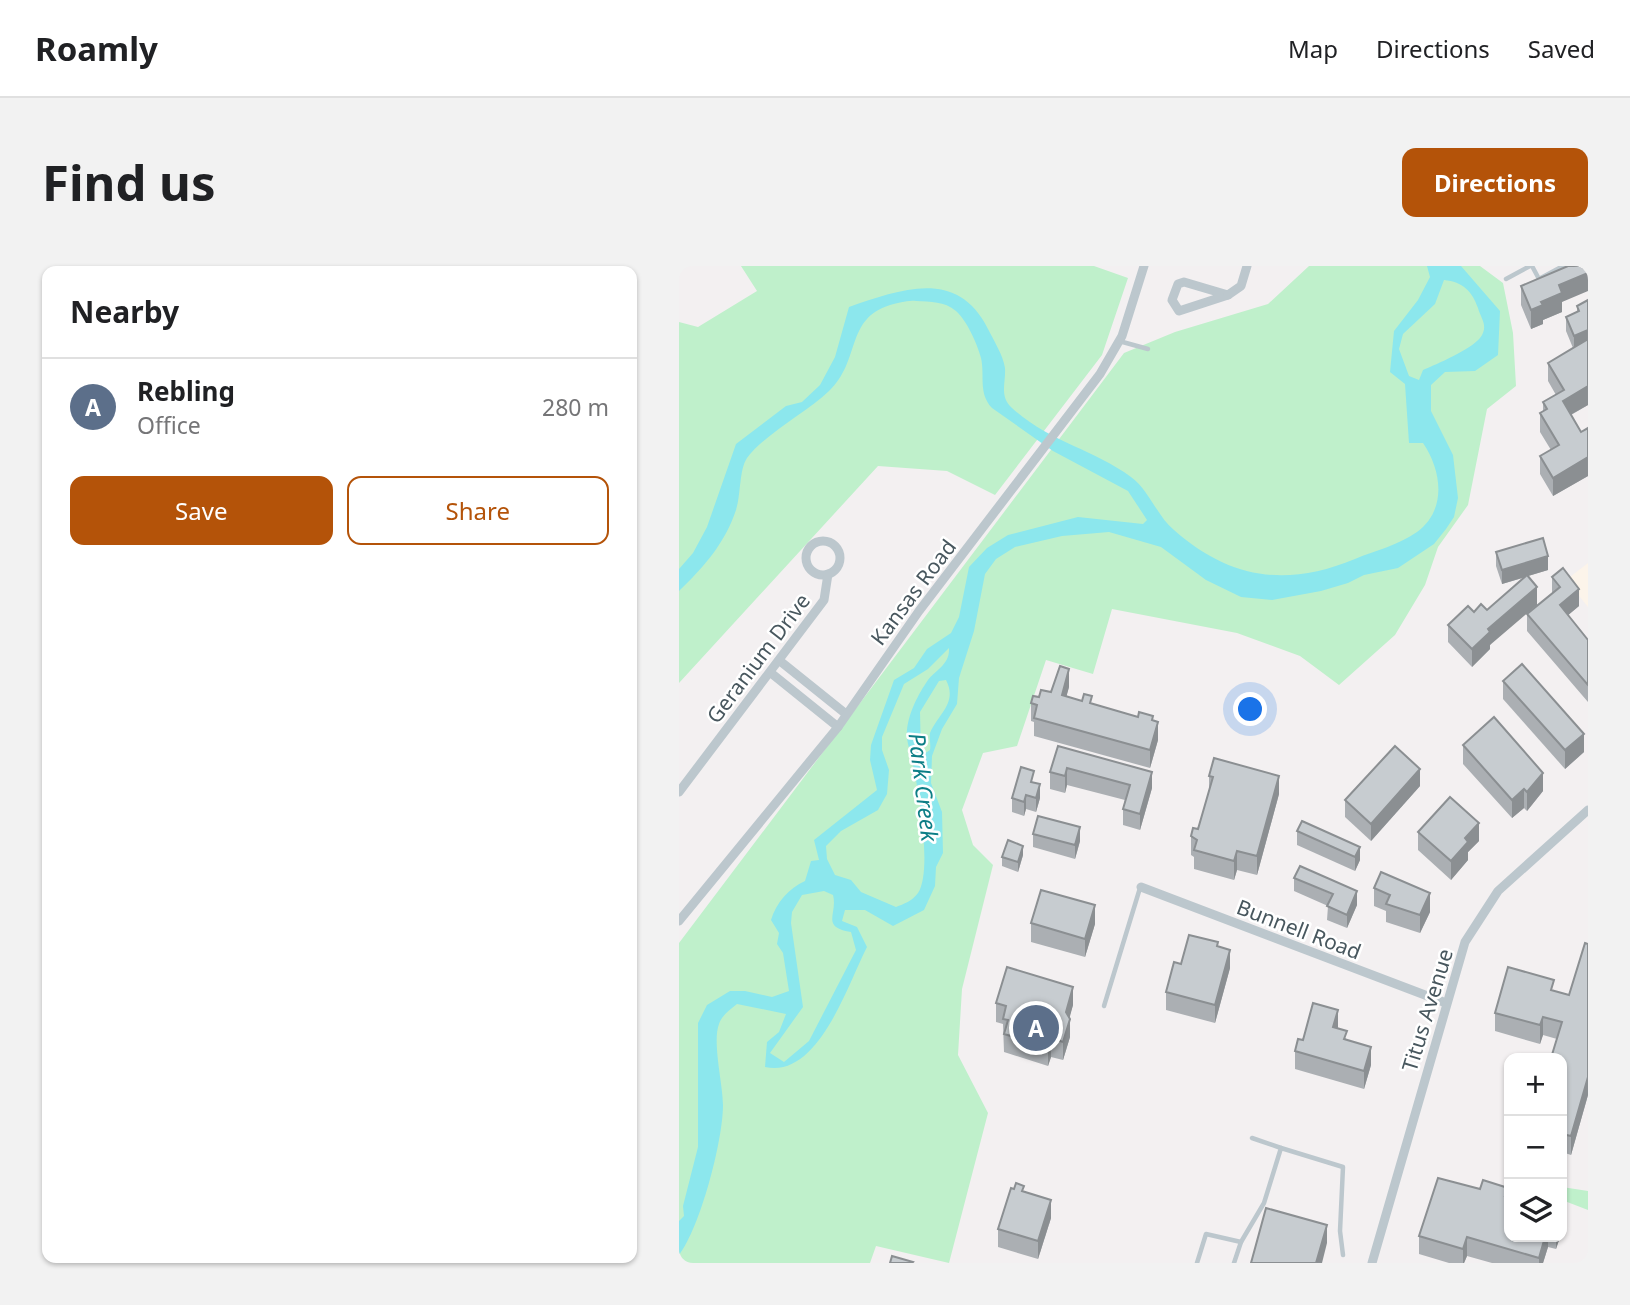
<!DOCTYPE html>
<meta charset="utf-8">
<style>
:root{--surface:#fff;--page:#f2f2f2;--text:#202124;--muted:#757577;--line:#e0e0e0;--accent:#b45309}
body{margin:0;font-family:"Noto Sans",sans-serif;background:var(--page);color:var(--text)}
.controls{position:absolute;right:21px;bottom:21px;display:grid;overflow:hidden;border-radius:14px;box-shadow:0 2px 5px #0004}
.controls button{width:63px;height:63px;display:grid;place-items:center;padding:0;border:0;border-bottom:2px solid var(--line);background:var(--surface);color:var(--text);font:35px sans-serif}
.you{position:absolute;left:572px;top:444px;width:24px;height:24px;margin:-18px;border:5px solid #fff;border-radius:50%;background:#1a73e8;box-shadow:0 0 0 10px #1a73e833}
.badge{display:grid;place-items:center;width:46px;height:46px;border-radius:50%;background:var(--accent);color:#fff;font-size:23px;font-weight:700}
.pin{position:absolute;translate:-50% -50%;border:4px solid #fff;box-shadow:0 2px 7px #0006}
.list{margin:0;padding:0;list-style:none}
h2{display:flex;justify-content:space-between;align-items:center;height:91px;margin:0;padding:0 28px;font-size:30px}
h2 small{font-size:23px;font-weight:400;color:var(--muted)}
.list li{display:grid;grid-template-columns:46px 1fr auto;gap:21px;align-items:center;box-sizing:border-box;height:98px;padding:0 28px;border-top:2px solid var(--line)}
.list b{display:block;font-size:26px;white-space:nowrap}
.list p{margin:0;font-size:23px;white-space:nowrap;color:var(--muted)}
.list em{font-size:23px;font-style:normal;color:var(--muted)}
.actions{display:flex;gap:14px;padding:21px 28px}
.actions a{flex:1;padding:16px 0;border:2px solid var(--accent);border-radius:14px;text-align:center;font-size:24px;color:var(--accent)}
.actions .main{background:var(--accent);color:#fff}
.icon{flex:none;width:38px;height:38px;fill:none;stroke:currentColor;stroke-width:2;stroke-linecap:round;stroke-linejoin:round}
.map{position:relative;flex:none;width:909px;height:997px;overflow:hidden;border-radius:14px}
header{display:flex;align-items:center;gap:42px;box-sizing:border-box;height:98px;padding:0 35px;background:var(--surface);border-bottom:2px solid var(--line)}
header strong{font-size:33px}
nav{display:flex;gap:38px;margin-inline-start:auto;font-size:24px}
.intro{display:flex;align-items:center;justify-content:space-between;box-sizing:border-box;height:168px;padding:0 42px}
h1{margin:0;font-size:49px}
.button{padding:18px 32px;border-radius:14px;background:var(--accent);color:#fff;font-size:24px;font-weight:700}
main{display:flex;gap:42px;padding:0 42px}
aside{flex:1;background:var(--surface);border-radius:14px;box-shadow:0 2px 5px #0004}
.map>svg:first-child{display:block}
.commercial{fill:#fcf4ea}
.green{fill:#bff0cb}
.water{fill:#8ce7ed;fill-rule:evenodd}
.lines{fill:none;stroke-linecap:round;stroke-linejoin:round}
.service{stroke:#bcc7cd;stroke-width:4.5}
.minor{stroke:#bcc7cd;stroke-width:9}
.wall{fill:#abafb3}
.shaded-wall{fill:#8b8f92}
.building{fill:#c7ccd0;stroke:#8b8f92;stroke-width:2}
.labels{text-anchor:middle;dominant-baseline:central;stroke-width:5;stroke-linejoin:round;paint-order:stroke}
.street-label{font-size:21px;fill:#48575e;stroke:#fff}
.water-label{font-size:23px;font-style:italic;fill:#0d7e86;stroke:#fff}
</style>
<header>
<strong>Roamly</strong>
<nav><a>Map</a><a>Directions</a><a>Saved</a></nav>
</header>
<div class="intro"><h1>Find us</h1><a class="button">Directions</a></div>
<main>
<aside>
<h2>Nearby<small></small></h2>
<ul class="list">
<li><span class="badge" style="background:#5c6f8a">A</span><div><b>Rebling</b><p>Office</p></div><em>280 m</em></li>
</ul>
<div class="actions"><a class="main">Save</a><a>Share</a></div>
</aside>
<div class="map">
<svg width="909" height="997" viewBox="0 0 909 997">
<rect width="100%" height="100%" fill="#f3f0f1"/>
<polygon class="commercial" points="909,297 909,341 887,314"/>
<g class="green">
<polygon points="62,0 415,0 449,12 423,89 316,229 268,205 199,200 0,417 0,56 19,61 78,25"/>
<polygon points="630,0 801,0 824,17 834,67 837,120 808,143 789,239 759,281 746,319 716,369 660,419 621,390 558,367 433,343 414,408 367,394 338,480 304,487 283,544 294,579 314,599 283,723 279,789 309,847 270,997 197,980 191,997 0,997 0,677 445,87 496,66 589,38"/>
<polygon points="883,921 909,925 909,944 883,934"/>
</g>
<path class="water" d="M748,0H782L821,45L819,89L796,105L766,106L752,119V145L774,189L779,232L775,251L767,263L755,278L719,302L685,309L669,317L642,325L593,334L562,331L527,314L482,281L430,266L383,270L336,281L317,293L306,308L295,365L280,412L278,438L263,463L253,490L252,517L263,546L264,587L257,601L256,620L245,644L214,660L186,644H166L163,655L178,661L188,681C168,720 139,813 86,801L88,776L100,766L107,748L58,738C51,744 43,749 40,758C33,776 44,818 44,839C44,875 21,962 0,989V955L5,950L4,940L19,881V757L28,739L51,725H66L93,731L110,725L104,687L98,678L100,667L92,654C97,637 110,622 126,615L132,595L140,594L135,574L198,524L191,494L192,479L215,414L235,402L248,383L272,367L280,351L290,301L308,282L329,269L399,251L464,258L468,254L449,225L374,185L313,142C299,127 306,110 302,92C298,77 288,55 277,45C265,35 252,36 237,35C228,34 220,37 211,39C166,53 182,95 150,125C128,146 86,168 68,192C60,204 62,229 57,244C46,277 25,301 0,325V303L14,287L28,261L57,178L107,140L123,136L141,119L156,91L170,41C221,24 278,1 309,63C315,75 324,89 326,102C327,117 320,130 333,142C370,176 414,183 452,211C470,224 478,250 495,264C552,314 608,321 676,293C697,284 718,280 738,266C768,244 763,205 744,177H730L726,118L711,106L715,65L739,34L751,11ZM765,14C784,16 793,25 799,42C802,53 810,60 801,72C791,84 758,98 744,104L740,114L730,110L720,83L724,68L756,38ZM270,382C271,400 255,404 247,417C237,432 224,458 229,478C237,506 255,603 239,627C233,635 225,638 217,641L182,626L172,614L156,609L148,593L147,580L162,565L199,544L208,528L210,504L203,484V471L225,418L249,403ZM267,414C279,437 259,448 251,467C250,472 252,478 251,484L242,490L241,446L260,415ZM145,625L154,629C159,648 141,661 172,666L177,684L130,775L105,796L91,787L124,741L112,657L113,646L123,629Z"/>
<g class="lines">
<g class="service">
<polyline points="853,0 860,13 884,0"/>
<polyline points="827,13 851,0"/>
<polyline points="440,75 469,83"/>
<polyline points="425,740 461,622"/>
<polyline points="573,872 602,882"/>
<polyline points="562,976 585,937 602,882 664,901 661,965 664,989"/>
<polyline points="518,997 527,968 562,976 555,997"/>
</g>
<g class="minor">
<polygon points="505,16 549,29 500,45 493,34 499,18"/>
<polyline points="549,29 562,20 568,0"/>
<circle cx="144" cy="292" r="17"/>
<polyline points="101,395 167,448"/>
<polyline points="92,407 159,461"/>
<polyline points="0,526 145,334 149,308"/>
<polyline points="462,621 767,737"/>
<polyline points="0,655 159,461 240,345 421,108 443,70 465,0"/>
<polyline points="693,997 786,676 819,625 909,544"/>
</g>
</g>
<g class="wall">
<polygon points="887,0 907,0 883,36 883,46 864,54 864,58 852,63 842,39 842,20 887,2"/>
<polygon points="909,34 909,139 892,149 902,166 909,162 909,210 874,230 861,208 861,190 872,184 861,166 861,147 864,146 864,136 877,129 869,115 869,97 894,82 887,65 887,51 898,46 898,40"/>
<polygon points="817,286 869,304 849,310 811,379 811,383 793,401 769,376 769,359 795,346 808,344 847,311 823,318 817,300"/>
<polygon points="873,311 900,340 889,349 909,374 909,436 848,365 848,348 873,327"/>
<polygon points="824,415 905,486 886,503 824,433"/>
<polygon points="390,421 387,431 474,455 479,474 471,502 355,470 355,456 352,455 352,437 360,431"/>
<polygon points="784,479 864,525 848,545 845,542 833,552 784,498"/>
<polygon points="379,480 473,522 461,564 444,559 444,543 446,534 388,519 386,527 371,523 371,506"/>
<polygon points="530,510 600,528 578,609 558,604 555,614 515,603 515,591 512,589 512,570 519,563 530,524"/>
<polygon points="355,517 361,532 357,546 347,543 345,550 333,546 333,532"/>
<polygon points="741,520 692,575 666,551 666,534"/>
<polygon points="623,555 681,594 676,605 618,579 618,565"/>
<polygon points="739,566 800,575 789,586 789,594 772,614 739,584"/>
<polygon points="354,568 401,575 396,593 354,581"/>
<polygon points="344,589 339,606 323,600 323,591"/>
<polygon points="615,612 678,639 668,662 648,654 649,640 615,625"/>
<polygon points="695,622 751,646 741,667 707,656 707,645 695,640"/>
<polygon points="352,657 416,658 406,691 352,676"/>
<polygon points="909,678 909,829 892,889 883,886 883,792 878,773 864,769 861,778 816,765 816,747 875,725 890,729"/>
<polygon points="539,681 551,702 536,757 487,744 487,726 502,698"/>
<polygon points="317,737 394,739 390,752 391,771 384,794 372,791 369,800 325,786 324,758 317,756"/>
<polygon points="659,762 668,774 692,799 685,823 616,803 616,785 624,774"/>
<polygon points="345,925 372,952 359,993 319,981 319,963"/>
<polygon points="829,931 830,971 881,971 877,983 869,981 864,997 813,997 788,990 785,997 770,997 740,988 740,970"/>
</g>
<g class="shaded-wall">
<polygon points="909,7 909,25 883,36 883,46 864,54 864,58 852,63 852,44 880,19"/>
<polygon points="909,64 909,78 895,84 895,70"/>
<polygon points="909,120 909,139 884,153 884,135"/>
<polygon points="909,191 909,210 874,230 874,212"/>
<polygon points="869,290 869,304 823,318 823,304"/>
<polygon points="858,321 858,339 811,379 811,383 793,401 793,383 809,363"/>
<polygon points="900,323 900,340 881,356 881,339"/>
<polygon points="390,403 390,421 383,447 383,429"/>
<polygon points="479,456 479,474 471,502 471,484"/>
<polygon points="905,468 905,486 886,503 886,484"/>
<polygon points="388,502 388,519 386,527 386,510"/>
<polygon points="741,503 741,520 692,575 692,558"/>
<polygon points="473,506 473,522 461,564 461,548"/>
<polygon points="864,507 864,525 848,545 848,526"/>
<polygon points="600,510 600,528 578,609 578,590"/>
<polygon points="361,518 361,532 357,546 357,532"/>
<polygon points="845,523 845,542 833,552 833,534"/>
<polygon points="347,529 347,543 345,550 345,536"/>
<polygon points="800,557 800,575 789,586 789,594 772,614 772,595 786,572"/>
<polygon points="401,561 401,575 396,593 396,579"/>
<polygon points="344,580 344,589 339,606 339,596"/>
<polygon points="681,581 681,594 676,605 676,591"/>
<polygon points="558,585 558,604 555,614 555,595"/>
<polygon points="678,625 678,639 668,662 668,649"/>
<polygon points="751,627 751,646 741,667 741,649"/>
<polygon points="416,639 416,658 406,691 406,673"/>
<polygon points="551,684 551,702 536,757 536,739"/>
<polygon points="394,721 394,739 387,765 387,746"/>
<polygon points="659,744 659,762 654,761"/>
<polygon points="864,751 864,769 861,778 861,759"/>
<polygon points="391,753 391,771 384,794 384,776"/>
<polygon points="372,772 372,791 369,800 369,781"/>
<polygon points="692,781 692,799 685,823 685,805"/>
<polygon points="909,811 909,829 892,889 892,870"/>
<polygon points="372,934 372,952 359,993 359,975"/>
<polygon points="648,959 648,977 643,997 637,997"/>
<polygon points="788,971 788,990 785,997 784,997 784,983"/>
<polygon points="866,971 869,971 869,981 864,997 860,997 860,992"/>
<polygon points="877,971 881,971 877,983"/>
</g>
<g class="building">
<polygon points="889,0 907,0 909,7 880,19 883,27 862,36 864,39 852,44 842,20"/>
<polygon points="909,34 909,64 895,70 887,51 900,45 898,40"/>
<polygon points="909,73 909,120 884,135 902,166 909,162 909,191 874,212 861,190 880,179 861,147 868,143 864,136 885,124 869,97"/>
<polygon points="864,272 869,290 823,304 817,286"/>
<polygon points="884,302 900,323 881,339 909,374 909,419 848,348 881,321 873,311"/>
<polygon points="848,309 858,321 809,363 811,366 793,383 769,359 789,340 795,346 802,338 808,344"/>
<polygon points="843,398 905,468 886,484 824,415"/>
<polygon points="381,400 390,403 383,429 403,435 405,428 413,430 411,437 459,451 460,446 474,450 473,454 479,456 471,484 355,452 358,439 352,437 354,430 360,431 362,424 372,426"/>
<polygon points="815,451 864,507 848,526 845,523 833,534 784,479"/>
<polygon points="379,480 473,506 461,548 444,543 451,519 388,502 386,510 371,506"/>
<polygon points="716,480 741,503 692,558 666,534"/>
<polygon points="535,492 600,510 578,590 558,585 555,595 515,584 518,574 512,570 514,562 519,563 534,511 530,510"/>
<polygon points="342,501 355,505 352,516 361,518 357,532 347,529 345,536 333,532"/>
<polygon points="771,531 800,557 786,572 789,576 772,595 739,566"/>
<polygon points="359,550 401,561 396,579 354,568"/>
<polygon points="623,555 681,581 676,591 618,565"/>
<polygon points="329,574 344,580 339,596 323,591"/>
<polygon points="621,600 678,625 668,649 648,640 654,628 615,612"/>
<polygon points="702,606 751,627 741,649 707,638 711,629 695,622"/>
<polygon points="362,624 416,639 406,673 352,657"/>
<polygon points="510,669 539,676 538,680 551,684 536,739 487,726 495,696 502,698"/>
<polygon points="906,677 909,678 909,811 892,870 883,868 883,792 872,792 883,756 864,751 861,759 816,747 829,701 875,714 872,724 890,729"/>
<polygon points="328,701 394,721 387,746 391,753 384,776 372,772 369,781 325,768 329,754 324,753 327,740 317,737"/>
<polygon points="634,737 659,744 654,761 668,765 665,773 692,781 685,805 616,785 619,773 624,774"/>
<polygon points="759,912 801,923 804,914 829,922 826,930 830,931 830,971 866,971 860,992 788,971 784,983 740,970"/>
<polygon points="337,917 345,920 343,925 372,934 359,975 319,963 332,922 335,923"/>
<polygon points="587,942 648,959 637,997 572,997"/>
<polygon points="213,990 234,996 233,997 211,997"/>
</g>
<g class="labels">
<g class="street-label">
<text transform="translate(234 326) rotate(-53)">Kansas Road</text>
<text transform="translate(79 392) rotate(-53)">Geranium Drive</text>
<text transform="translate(620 663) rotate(21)">Bunnell Road</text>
<text transform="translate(748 744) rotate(-73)">Titus Avenue</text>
</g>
<g class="water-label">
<text transform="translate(245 521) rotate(83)">Park Creek</text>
</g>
</g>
</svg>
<div class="controls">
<button>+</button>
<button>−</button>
<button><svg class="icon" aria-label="layers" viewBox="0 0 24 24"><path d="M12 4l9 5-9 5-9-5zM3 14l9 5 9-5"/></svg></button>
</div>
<div class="you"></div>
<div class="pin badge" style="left:357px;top:762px;background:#5c6f8a">A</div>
</div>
</main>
